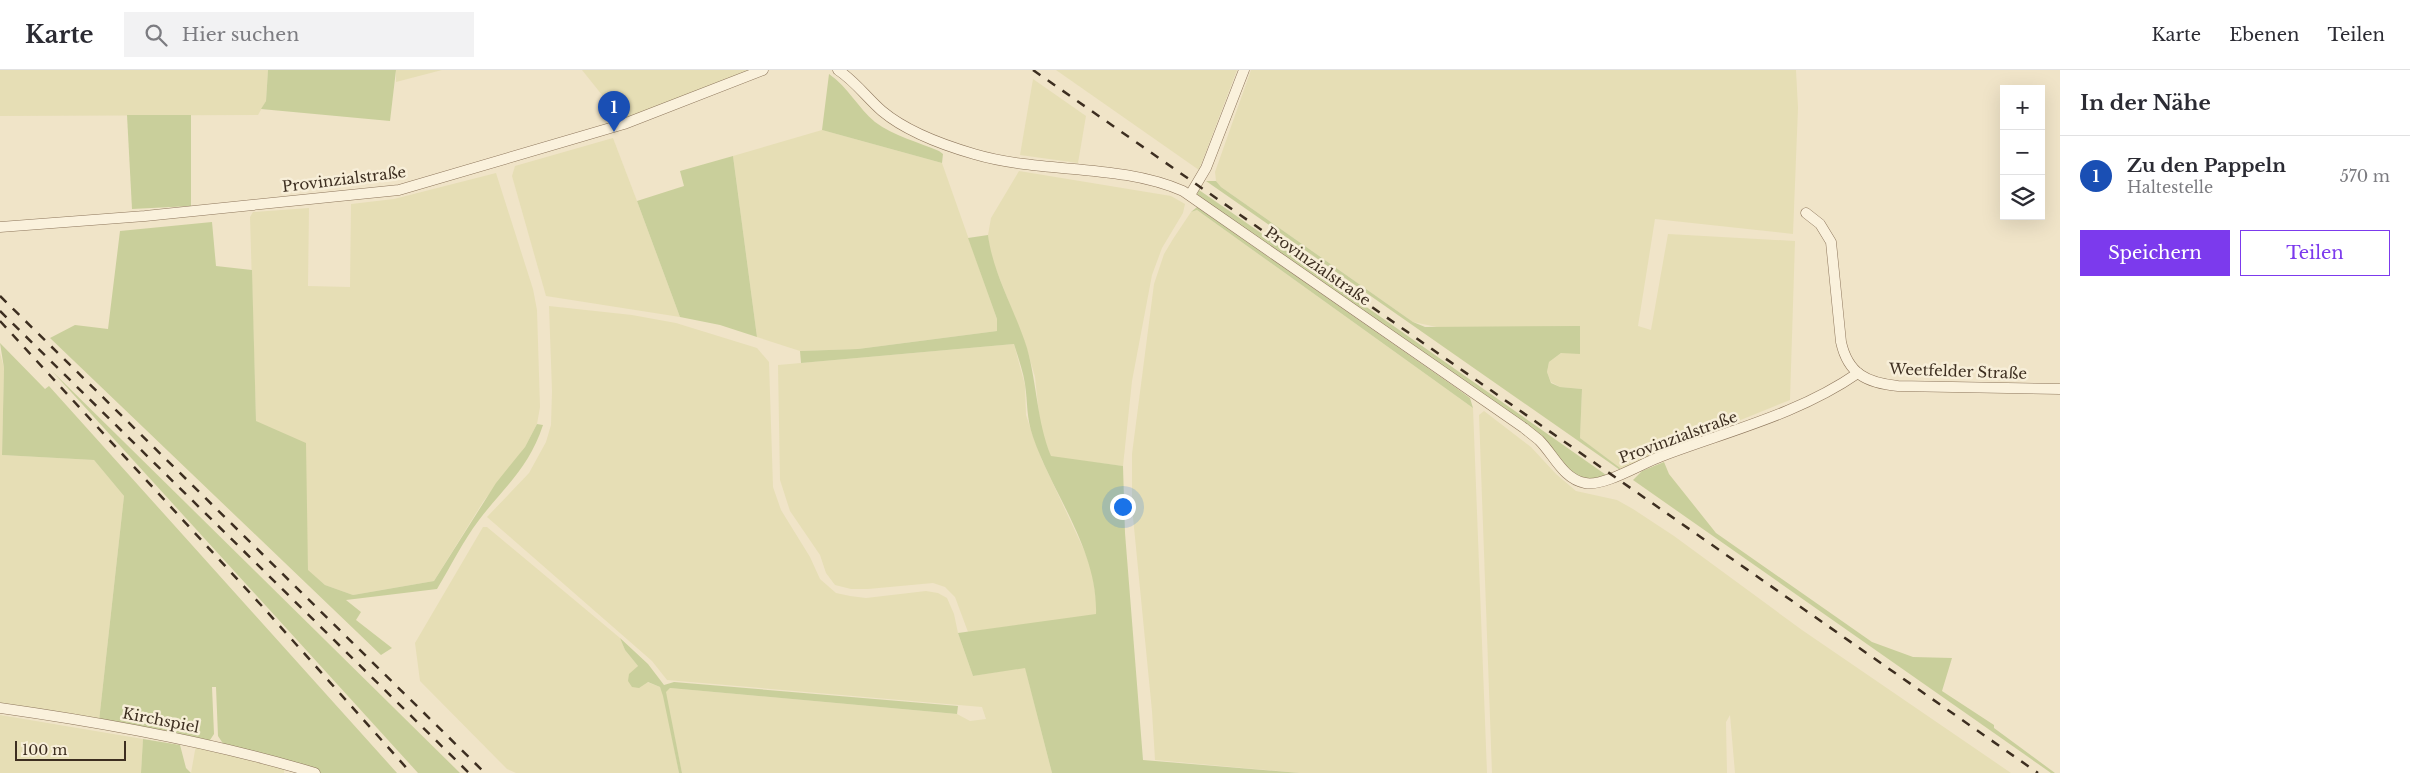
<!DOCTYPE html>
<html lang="de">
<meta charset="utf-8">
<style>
:root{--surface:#fff;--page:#f2f2f3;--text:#2b2b33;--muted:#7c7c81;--line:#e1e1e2;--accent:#7c3aed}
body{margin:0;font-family:"Libre Baskerville",serif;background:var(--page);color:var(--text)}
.controls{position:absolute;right:15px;top:15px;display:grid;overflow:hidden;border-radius:0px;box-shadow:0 5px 20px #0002}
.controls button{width:45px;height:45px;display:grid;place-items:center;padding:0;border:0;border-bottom:1px solid var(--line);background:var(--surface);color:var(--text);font:25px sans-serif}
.scale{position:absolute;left:15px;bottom:12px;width:111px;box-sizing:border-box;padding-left:5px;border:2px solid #3d2e20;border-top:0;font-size:14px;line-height:18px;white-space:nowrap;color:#3d2e20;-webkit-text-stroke:4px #f7eed8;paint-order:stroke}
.you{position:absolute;left:1122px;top:436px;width:18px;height:18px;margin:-12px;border:4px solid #fff;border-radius:50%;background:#1a73e8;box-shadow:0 0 0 8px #1a73e833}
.badge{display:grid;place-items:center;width:32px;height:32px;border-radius:50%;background:var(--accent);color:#fff;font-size:16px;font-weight:700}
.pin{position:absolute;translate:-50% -41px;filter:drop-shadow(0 1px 2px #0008)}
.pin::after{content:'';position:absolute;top:26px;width:18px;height:15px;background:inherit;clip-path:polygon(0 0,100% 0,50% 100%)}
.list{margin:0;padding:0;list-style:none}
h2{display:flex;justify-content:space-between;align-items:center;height:65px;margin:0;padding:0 20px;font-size:21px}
h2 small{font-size:16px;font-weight:400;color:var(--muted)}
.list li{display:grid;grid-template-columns:32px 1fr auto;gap:15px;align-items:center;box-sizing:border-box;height:80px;padding:0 20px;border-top:1px solid var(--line)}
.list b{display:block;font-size:19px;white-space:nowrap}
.list p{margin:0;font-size:16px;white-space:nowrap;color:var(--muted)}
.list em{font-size:16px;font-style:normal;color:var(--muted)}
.actions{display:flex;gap:10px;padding:15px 20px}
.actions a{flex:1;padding:11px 0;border:1px solid var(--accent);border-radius:0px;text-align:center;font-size:18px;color:var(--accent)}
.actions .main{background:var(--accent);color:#fff}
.icon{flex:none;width:28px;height:28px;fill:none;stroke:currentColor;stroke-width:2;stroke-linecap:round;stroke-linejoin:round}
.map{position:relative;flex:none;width:2060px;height:703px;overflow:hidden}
header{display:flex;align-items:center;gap:30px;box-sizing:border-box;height:70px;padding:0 25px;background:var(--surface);border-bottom:1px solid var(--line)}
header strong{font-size:24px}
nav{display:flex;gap:28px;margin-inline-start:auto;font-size:18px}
.search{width:350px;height:45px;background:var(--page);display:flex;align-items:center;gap:12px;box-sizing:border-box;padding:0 18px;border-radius:0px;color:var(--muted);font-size:19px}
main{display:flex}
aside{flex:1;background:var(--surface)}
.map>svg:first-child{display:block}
.farmland{fill:#e6deb5}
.green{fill:#c9cf9b}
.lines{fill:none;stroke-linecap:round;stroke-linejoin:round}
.minor-casing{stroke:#8d765c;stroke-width:11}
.minor{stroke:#faf1dc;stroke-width:10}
.rail{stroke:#3d2e20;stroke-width:2.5;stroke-dasharray:9 9;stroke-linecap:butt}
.labels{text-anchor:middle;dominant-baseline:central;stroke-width:5;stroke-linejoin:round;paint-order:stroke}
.street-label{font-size:15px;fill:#3d2e20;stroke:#f7eed8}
</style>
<header>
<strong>Karte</strong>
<div class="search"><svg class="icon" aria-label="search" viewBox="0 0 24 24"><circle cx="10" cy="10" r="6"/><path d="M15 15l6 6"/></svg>Hier suchen</div>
<nav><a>Karte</a><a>Ebenen</a><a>Teilen</a></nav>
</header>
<main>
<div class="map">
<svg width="2060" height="703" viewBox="0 0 2060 703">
<rect width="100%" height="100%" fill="#f0e4c8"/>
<g class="farmland">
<polygon points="0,0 268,0 266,31 258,45 0,46"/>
<polygon points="396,0 442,0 396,12"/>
<polygon points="582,0 749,0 623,51"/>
<polygon points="1056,0 1237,0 1199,100"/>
<polygon points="1251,0 1796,0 1798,38 1793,164 1655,149 1638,256 1651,260 1668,164 1795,171 1790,330 1620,399 1580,368 1582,319 1560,317 1551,312 1547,302 1549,292 1561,283 1413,252 1221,117 1216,111 1215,102"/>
<polygon points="1033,9 1086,46 1078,93 1020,85"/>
<polygon points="822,60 942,93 997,249 997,261 858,279 800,281 757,267 733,86"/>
<polygon points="613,68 637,131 680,247 546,226 512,106 515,96"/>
<polygon points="1019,101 1171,126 1185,134 1183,143 1162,178 1152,205 1132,311 1123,396 1051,387 1045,371 1040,354 1035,307 1026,276 990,184 988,165 991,148"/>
<polygon points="496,103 533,219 537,240 540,337 537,354 525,377 483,432 434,511 353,525 325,515 308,501 306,454 256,351 250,147 253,142 309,138 308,216 350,217 351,134 394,129"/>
<polygon points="1197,140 1473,338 1487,703 1300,703 1155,690 1152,641 1132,437 1132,384 1154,214 1164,184 1173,169 1191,142"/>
<polygon points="549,236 632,245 676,253 757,278 769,292 773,417 781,440 810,487 820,509 836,523 850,526 866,528 926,521 938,523 947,528 954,544 958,563 973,606 1025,597 1052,703 682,703 665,622 670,618 957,644 970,651 986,649 982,637 667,610 652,591 487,447 529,403 546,372 551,355 552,321"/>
<polygon points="1014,274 1025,315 1026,345 1033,366 1042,390 1085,482 1092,502 1096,528 1096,545 968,562 955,527 945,517 933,513 868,519 851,519 835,515 826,503 820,485 790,441 780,410 778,295"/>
<polygon points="0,283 4,298 2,385 94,390 124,426 99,651 3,635 0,632"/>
<polygon points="1484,341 1531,377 1556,404 1576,421 1617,430 1633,439 1674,466 1802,560 2011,703 1735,703 1730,645 1726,652 1727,703 1492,703 1479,345"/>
<polygon points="483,457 487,457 620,568 625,580 638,596 635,600 647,612 660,617 664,626 679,703 516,703 507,699 420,611 415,573"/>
<polygon points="0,645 143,669 141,703 0,703"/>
<polygon points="196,675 285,697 284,703 191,703"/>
</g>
<g class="green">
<polygon points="268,0 396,0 390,51 261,39 266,31"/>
<path d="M829,4C848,17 858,38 875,52C894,66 918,72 939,81L943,84L942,93L822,60Z"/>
<polygon points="127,45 191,45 191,136 132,139"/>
<polygon points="733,86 757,267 720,255 680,247 637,131 684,116 680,101"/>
<polygon points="1206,111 1216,111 1221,117 1413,252 1425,257 1580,256 1580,284 1561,283 1549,292 1547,302 1551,313 1560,317 1582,319 1580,368 1620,398 1620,400"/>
<path d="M1199,120L1228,140L1609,407C1576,415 1567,398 1548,375L1200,130L1197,124Z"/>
<polygon points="1197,137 1455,317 1470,328 1473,338 1197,140 1191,142"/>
<path d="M212,152L216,196L252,200L256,351L306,373L308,500L325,515L353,525L434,511L496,413L525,377L537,354L543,355C529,398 505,416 479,450C463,471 451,496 437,519L346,530L361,542L356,550L392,578L381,585L50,268L75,255L108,259L120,161Z"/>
<path d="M988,165C993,204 1015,240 1027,278C1037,314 1037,352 1051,386L1123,396L1125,463L1143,690L1300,703H1052L1025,598L973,606L958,563L1096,544C1098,480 1053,425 1033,367C1026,346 1028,334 1025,314C1023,301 1018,287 1014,274L801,293L800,281L858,279L997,261V249L968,168Z"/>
<polygon points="0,273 45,319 49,316 397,703 321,703 224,675 218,666 216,617 212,617 214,664 210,670 203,671 99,651 124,426 94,390 2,385 4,298"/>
<polygon points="52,301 460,703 418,703"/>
<polygon points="1664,392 1669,404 1716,463 1872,572 1913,587 1952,588 1942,621 1994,655 1994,658 2055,703 2051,703 1633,410 1642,401"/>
<polygon points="620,568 648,594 664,615 674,612 958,636 957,644 670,618 666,622 682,703 679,703 663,626 660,617 648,612 639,618 632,617 628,611 629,604 638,596 625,580"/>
<polygon points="143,669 180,675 186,698 191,703 141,703"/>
</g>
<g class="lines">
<g class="minor-casing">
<g id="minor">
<path d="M838,0C855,11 867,28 882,41C907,62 943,75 974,84C1041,104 1119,93 1183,121L1524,358C1529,362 1534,366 1539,370C1554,385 1563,409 1585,413C1604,417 1642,393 1662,386C1728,361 1799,344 1858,303"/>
<polyline points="1190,125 1206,98 1244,0"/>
<path d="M1806,143L1820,154L1831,172L1841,272C1848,304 1867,313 1898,316L2060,319"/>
<polyline points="0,157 145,146 399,120 624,54 763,0"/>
<path d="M0,638C106,653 212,672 315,703"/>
</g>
</g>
<use href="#minor" class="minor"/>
<g class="rail">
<polyline points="1033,0 2038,703"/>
<polyline points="0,226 485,703"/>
<polyline points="0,241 469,703"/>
<polyline points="0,251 261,535 411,703"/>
</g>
</g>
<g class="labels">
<g class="street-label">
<text transform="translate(344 109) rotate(-7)">Provinzialstraße</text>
<text transform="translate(1318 196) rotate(35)">Provinzialstraße</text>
<text transform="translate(1958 301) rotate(2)">Weetfelder Straße</text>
<text transform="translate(1678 367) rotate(-20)">Provinzialstraße</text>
<text transform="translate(161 650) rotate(11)">Kirchspiel</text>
</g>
</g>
</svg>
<div class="controls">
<button>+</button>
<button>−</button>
<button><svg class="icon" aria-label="layers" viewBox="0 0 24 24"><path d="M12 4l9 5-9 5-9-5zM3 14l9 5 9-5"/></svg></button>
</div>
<div class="scale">100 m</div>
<div class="you"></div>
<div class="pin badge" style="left:614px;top:62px;background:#1a4fb4">1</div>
</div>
<aside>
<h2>In der Nähe<small></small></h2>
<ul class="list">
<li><span class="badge" style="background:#1a4fb4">1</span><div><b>Zu den Pappeln</b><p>Haltestelle</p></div><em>570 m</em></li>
</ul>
<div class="actions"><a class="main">Speichern</a><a>Teilen</a></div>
</aside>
</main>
